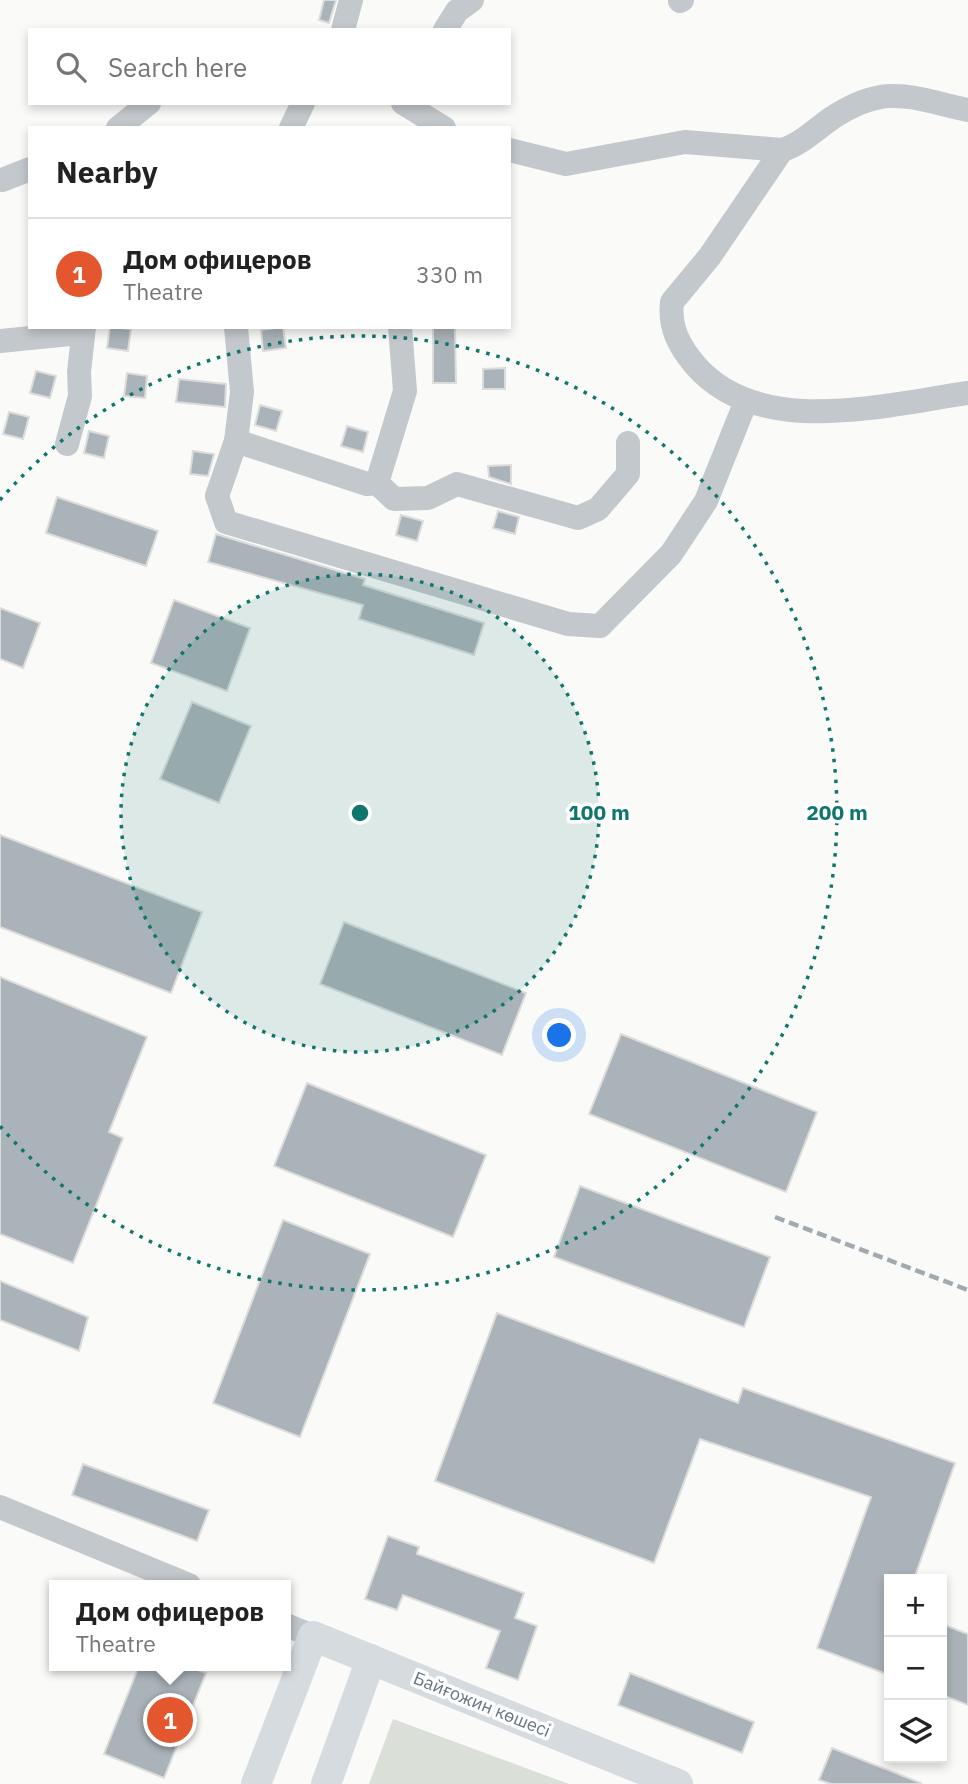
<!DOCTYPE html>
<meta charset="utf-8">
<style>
:root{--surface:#fff;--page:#f2f2f2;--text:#222;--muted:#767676;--line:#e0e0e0;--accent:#e4572e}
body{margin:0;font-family:"IBM Plex Sans",sans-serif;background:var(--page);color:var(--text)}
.controls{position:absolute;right:21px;bottom:21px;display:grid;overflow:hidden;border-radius:0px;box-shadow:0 4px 10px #0003}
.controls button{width:63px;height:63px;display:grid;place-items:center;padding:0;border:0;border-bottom:2px solid var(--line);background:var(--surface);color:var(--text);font:35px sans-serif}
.you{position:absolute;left:560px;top:1036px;width:24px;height:24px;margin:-18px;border:5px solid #fff;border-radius:50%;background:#1a73e8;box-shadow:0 0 0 10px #1a73e833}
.badge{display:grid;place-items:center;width:46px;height:46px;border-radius:50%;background:var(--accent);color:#fff;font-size:23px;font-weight:700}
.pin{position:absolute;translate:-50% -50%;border:4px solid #fff;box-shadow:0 2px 7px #0006}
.popup{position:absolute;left:49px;top:1580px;width:242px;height:91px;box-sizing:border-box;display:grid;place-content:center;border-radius:0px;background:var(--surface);filter:drop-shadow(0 2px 5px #0005);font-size:23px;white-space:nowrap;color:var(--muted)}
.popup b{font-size:26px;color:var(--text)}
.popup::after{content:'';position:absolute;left:50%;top:100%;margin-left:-14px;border:14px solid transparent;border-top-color:var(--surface)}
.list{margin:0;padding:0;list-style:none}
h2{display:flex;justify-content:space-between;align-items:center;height:91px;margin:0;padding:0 28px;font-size:30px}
h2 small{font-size:23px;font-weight:400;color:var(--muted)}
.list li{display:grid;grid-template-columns:46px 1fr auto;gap:21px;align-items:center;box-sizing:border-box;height:112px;padding:0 28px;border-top:2px solid var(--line)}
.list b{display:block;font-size:26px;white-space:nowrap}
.list p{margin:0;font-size:23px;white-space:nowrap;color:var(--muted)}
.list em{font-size:23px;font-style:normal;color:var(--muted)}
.icon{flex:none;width:38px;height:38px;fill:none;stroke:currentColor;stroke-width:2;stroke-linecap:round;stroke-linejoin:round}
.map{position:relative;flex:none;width:968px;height:1784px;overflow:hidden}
.search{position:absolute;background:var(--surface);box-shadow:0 4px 10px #0003;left:28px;top:28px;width:483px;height:77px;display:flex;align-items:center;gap:18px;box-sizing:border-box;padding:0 24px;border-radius:0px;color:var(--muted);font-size:26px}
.panel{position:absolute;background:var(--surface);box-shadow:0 4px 10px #0003;left:28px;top:126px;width:483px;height:203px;border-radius:0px}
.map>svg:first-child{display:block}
.green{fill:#dadfd7}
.building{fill:#aab3b9;stroke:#dcdcda;stroke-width:2}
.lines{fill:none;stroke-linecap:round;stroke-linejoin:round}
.minor{stroke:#c3c8cc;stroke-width:24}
.major{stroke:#d6dbdf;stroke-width:30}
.rail{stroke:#a2aab0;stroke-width:4.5;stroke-dasharray:10 5;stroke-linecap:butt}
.ring{fill:none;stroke:#0f766e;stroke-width:3.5;stroke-dasharray:3.5 7}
.labels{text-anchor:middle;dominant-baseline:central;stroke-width:7;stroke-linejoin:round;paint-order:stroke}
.street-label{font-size:18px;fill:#657683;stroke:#fff}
.centre{fill:#0f766e;stroke:#fff;stroke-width:3.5}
.ring-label{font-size:21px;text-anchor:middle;font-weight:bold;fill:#0f766e;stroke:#fff;stroke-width:7;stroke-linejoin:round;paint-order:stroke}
</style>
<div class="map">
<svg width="968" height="1784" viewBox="0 0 968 1784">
<rect width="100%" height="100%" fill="#fafaf8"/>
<polygon class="green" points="393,1719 569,1784 369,1784"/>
<g class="building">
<polygon points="324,0 336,0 329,23 319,20"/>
<polygon points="110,327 131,329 128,351 107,348"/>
<polygon points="283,327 286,348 263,351 261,330"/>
<polygon points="433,327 455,327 456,383 433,383"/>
<polygon points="505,368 505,389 483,389 483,369"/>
<polygon points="36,371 56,376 50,398 30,393"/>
<polygon points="127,373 147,376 145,398 124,396"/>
<polygon points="179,379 226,384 225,407 176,402"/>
<polygon points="260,405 282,411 276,431 255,425"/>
<polygon points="9,412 29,417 23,439 3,434"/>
<polygon points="347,426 368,432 363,452 341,446"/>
<polygon points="89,431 109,436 104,458 84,453"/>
<polygon points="193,451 214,454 208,476 190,474"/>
<polygon points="511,465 511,484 489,477 488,466"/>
<polygon points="57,497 158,531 146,566 46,533"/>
<polygon points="498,511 519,517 515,534 493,528"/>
<polygon points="401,515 423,521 417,541 396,535"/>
<polygon points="216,534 365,579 363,585 484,623 474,655 359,619 363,605 208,562"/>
<polygon points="174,600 250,628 227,691 151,663"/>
<polygon points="0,608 40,623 23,668 0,659"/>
<polygon points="192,702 251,726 219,803 160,779"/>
<polygon points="0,835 202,912 171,993 0,927"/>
<polygon points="344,922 526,993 502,1055 320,984"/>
<polygon points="0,977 147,1037 109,1132 123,1138 73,1263 0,1234"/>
<polygon points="621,1034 817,1112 786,1192 589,1114"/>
<polygon points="307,1083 486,1155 453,1237 274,1166"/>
<polygon points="580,1186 770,1257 744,1327 554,1257"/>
<polygon points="283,1220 370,1254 300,1437 213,1403"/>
<polygon points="0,1281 88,1317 79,1351 0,1320"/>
<polygon points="497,1313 738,1403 743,1388 955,1463 914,1579 889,1579 889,1675 817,1648 871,1497 700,1439 654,1563 435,1481"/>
<polygon points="83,1464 209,1510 197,1541 72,1495"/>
<polygon points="388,1536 419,1547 417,1554 524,1593 515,1618 537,1626 518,1680 486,1668 500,1631 403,1595 397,1610 365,1599"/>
<polygon points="942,1624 968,1634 968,1705 942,1695"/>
<polygon points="139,1666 187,1666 206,1673 164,1778 104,1754"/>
<polygon points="630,1673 754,1722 742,1753 618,1705"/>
<polygon points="832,1748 921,1783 920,1784 831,1784 819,1780"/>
</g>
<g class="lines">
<g class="minor">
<polyline points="680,1 682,0"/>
<polyline points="343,30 351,0"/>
<polyline points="445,30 457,11 472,0"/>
<polyline points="403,103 444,128"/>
<polyline points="118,128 149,103"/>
<polyline points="291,128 303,103"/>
<path d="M509,150L566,164L685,142L782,150C800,145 816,129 832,118C887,82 911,98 968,110"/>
<path d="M782,150L710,256L672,302C669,327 679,346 695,365C759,439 883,405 968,393"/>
<polyline points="2,180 30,169"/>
<polyline points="236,327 242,392 236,441 217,496 226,522 568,624 600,626 671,554 706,501 746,401"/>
<polyline points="400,327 405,391 377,483 394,499 428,498 457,484 578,518 598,509 628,474 628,443"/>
<polyline points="0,341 70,334 83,327"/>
<polyline points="236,441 367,484 377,483"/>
<polyline points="67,444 80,396 79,372 84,327"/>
<polyline points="0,1507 189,1585"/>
<polyline points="286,1625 313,1636"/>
</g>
<g class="major">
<polyline points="256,1784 313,1636 678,1784"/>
<polyline points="326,1784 371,1659"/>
</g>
<polyline class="rail" points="775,1217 968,1290"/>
</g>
<circle cx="360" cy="813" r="239" fill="#0f766e" fill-opacity=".12"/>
<g class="ring">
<circle cx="360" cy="813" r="239"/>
<path d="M0 500A477 477 0 1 1 0 1126"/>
</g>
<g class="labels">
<g class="street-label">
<text transform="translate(482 1704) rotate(22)">Байғожин көшесі</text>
</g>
</g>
<circle cx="360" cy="813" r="10" class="centre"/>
<g class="ring-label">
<text x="599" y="820">100 m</text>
<text x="837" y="820">200 m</text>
</g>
</svg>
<div class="controls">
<button>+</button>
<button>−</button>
<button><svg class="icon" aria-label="layers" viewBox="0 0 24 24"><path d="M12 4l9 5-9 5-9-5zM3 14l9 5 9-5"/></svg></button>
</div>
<div class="you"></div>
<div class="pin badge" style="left:170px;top:1720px">1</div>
<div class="popup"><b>Дом офицеров</b>Theatre</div>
<div class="search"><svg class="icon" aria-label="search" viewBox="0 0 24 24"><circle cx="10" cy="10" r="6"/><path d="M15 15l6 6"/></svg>Search here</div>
<section class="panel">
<h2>Nearby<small></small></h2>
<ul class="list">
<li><span class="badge">1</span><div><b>Дом офицеров</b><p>Theatre</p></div><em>330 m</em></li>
</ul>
</section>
</div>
